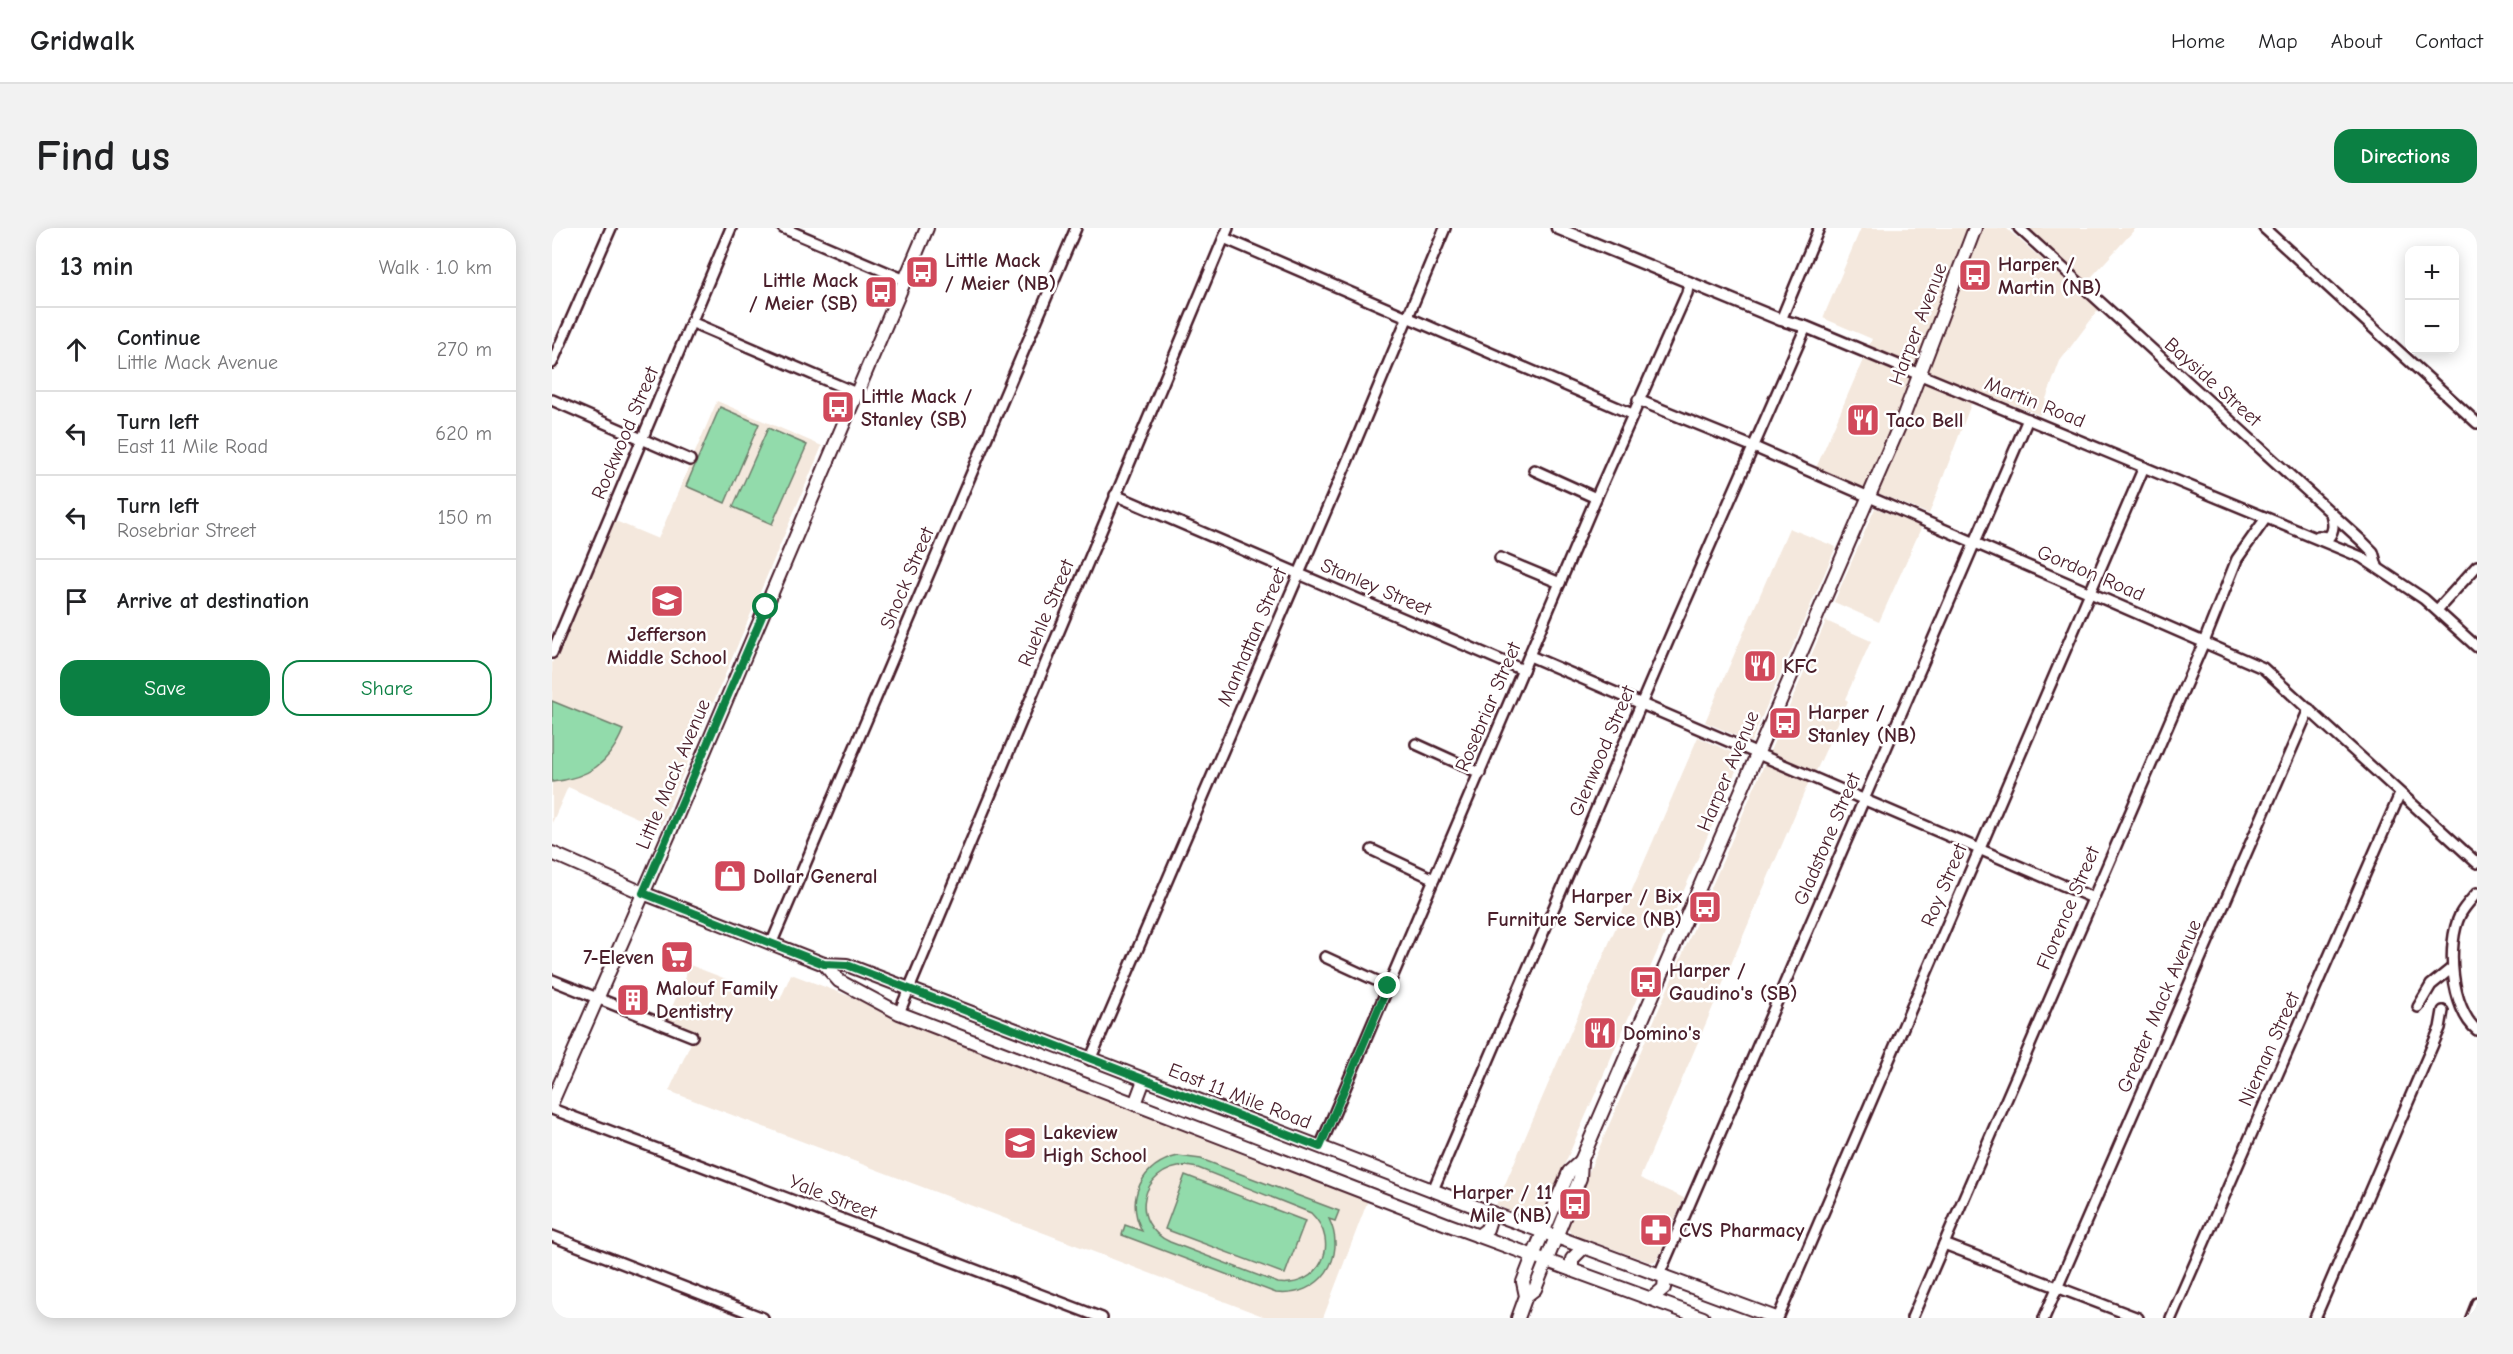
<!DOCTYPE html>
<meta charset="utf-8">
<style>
:root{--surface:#fff;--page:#f2f2f2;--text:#202124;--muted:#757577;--line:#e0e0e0;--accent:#0b8043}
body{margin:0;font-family:"Comic Neue",sans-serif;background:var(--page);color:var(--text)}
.controls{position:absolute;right:18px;top:18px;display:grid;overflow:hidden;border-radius:12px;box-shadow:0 3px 15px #0003}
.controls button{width:54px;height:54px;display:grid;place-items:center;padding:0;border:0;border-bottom:2px solid var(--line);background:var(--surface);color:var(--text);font:30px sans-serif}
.stop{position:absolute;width:18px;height:18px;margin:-14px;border:4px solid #0b8043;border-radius:50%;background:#fff}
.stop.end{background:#0b8043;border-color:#fff;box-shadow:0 2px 6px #0008}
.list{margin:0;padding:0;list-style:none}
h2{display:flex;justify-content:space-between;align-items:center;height:78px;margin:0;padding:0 24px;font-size:26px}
h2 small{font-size:20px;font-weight:400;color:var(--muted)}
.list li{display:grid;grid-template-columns:39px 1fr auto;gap:18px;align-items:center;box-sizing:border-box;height:84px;padding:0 24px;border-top:2px solid var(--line)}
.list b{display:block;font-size:22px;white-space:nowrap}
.list p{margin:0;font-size:20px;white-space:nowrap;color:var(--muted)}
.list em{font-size:20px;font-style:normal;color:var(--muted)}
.actions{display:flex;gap:12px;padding:18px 24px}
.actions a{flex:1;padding:14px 0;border:2px solid var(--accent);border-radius:18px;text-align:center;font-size:21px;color:var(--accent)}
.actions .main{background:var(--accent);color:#fff}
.icon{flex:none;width:33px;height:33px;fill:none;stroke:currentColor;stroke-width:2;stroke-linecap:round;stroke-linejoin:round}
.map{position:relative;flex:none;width:1925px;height:1090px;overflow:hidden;border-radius:18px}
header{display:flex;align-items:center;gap:36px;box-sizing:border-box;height:84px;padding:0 30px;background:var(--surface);border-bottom:2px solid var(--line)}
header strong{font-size:28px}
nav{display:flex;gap:33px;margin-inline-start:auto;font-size:21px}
.intro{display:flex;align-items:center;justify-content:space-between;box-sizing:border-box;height:144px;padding:0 36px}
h1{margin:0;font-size:42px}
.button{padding:15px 27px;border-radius:18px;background:var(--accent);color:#fff;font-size:21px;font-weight:700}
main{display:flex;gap:36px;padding:0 36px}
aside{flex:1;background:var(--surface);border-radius:18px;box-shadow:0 3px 15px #0003}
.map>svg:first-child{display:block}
.built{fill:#f4e8dd}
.green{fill:#92dbab;stroke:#6e7d6b;stroke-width:1.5;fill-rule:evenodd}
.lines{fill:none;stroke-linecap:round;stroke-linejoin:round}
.minor-casing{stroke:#4a1f2b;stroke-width:14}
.tertiary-casing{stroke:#4a1f2b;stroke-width:15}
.secondary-casing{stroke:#4a1f2b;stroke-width:16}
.minor{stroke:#fff;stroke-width:9}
.tertiary{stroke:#fff;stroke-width:10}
.secondary{stroke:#fff;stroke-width:12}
.route{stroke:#0b8043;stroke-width:8}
.labels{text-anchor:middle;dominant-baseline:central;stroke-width:5;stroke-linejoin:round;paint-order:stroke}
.poi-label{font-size:20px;font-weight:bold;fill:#4a1f2b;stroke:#fff;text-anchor:start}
.street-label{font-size:20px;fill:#4a1f2b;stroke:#fff}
</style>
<header>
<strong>Gridwalk</strong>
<nav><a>Home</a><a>Map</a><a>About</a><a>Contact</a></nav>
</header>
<div class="intro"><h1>Find us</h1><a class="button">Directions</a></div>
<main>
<aside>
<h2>13 min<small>Walk · 1.0 km</small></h2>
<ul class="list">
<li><svg class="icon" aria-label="ahead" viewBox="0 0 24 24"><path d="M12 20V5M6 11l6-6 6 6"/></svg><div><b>Continue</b><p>Little Mack Avenue</p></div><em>270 m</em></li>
<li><svg class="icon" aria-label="left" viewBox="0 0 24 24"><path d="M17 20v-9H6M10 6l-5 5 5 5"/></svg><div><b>Turn left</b><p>East 11 Mile Road</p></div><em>620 m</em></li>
<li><svg class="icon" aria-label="left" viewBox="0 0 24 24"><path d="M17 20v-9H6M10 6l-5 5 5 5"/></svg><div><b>Turn left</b><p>Rosebriar Street</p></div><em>150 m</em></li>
<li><svg class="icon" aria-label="arrive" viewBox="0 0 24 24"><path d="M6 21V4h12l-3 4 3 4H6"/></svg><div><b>Arrive at destination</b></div></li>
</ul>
<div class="actions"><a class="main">Save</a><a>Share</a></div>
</aside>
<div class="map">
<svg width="1925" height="1090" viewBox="0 0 1925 1090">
<rect width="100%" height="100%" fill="#fff"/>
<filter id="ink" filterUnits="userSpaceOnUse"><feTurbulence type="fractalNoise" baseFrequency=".0167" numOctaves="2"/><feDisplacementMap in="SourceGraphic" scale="12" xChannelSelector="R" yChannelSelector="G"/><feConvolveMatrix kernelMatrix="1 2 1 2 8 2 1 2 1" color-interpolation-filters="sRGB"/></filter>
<g filter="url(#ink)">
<g class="built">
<polygon points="1309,0 1454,0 1547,81 1508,133 1488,187 1424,163 1377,286 1264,240 1320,111 1271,90"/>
<polygon points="1476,0 1584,0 1534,55"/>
<polygon points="165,173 270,218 108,600 16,559 0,595 0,435 61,292 106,311"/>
<polygon points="1323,280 1370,298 1327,394 1282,374"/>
<polygon points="1237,300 1284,319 1199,514 1153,494"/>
<polygon points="1274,393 1319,413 1293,471 1296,473 1264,543 1255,558 1088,950 1132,970 1107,1028 1104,1033 1098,1034 1019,1006 1014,997"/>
<polygon points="1146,509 1190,529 987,995 944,977"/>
<polygon points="138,737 228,772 239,746 818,967 771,1090 716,1090 117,863 144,804 114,793"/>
</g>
<g class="green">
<polygon points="168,179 207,196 173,275 134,258"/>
<polygon points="216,200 255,217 220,296 181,279"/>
<path d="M0,473L71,502C57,536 36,550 0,554Z"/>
<path d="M626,928L649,931L787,983L783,993L777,991C796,1029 768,1070 724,1065L570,1007L573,997L590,1003C573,970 590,936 626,928ZM634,938L646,940L759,985C790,1015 768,1060 726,1055L618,1014C576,995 588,940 634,938Z"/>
<polygon points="633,947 753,993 733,1046 613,1001"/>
</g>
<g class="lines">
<g class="minor-casing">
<g id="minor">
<polyline points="231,0 353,52"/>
<polyline points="1467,0 1811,314 1821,324 1825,338"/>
<polyline points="1712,0 1925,195"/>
<polyline points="672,10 1080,186"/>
<polyline points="1229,92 1267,0"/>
<polyline points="139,94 304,165"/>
<polyline points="0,135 59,0"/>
<polyline points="1369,147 1809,329 1872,371 1925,419"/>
<polyline points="0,172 138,232"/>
<polyline points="1086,172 1202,219 1711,440 1925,635"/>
<polyline points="982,242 1044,270"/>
<polyline points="563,267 971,442"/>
<path d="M1766,308L1777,309C1783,301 1781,295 1779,285"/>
<polyline points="948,330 1008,355"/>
<polyline points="1885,382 1925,338"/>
<polyline points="0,425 179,0"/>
<polyline points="978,428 1541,670"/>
<polyline points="864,516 928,545"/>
<polyline points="820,622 882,651"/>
<path d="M1925,665C1919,672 1912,679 1908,687C1894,716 1899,781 1925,802"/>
<polyline points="220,714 524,0"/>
<polyline points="773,729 836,758"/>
<polyline points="0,752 140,808"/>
<polyline points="1866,779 1879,757 1900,740"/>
<polyline points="347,785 676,0"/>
<polyline points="538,832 798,227 893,0"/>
<polyline points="0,881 550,1090"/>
<polyline points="768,919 1044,270 1135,65 1137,54"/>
<polyline points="881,962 1123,397 1254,99"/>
<polyline points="0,1008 211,1090"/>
<polyline points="1392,1016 1586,1090"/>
<polyline points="1107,1047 1476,191"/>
<polyline points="1226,1090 1592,239"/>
<polyline points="1360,1090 1652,414 1685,331 1714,290"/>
<polyline points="1492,1090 1757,481"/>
<polyline points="1619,1090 1848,566"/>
<polyline points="1763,1090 1888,800 1891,783"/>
<polyline points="1919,1090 1925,1075"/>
</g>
</g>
<g class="tertiary-casing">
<polyline id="tertiary" points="1005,0 1229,92 1254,99 1369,147"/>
</g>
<g class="secondary-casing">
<g id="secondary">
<polyline points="0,625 91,665 272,736 295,737 940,985 1224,1090"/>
<polyline points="272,736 287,753 347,785 897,997 1151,1090"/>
<polyline points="0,874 122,595 375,0"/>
<polyline points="583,876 592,852"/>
<polyline points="926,1008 935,1001 940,985"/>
<polyline points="1020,1042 1020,1031 1032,1019"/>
<polyline points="974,1068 983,1061 1028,950 1029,933 1352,187 1423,0"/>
<polyline points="1099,1071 1112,1060 1113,1049"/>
<polyline points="966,1090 974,1068 971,1054 981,1028 1017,944 1029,933"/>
</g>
</g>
<use href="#minor" class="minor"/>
<use href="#tertiary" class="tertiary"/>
<use href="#secondary" class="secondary"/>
</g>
</g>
<g class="lines" filter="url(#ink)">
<polyline class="route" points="214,379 91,665 272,736 295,737 768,919 836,758"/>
</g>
<defs>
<g id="bus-square" transform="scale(1.725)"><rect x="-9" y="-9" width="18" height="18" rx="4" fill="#d1495b" stroke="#fff"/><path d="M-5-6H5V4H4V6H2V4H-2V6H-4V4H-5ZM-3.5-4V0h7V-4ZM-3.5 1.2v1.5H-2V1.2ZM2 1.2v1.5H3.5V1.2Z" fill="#fff"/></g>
<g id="restaurant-square" transform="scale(1.725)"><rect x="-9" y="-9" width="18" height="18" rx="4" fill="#d1495b" stroke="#fff"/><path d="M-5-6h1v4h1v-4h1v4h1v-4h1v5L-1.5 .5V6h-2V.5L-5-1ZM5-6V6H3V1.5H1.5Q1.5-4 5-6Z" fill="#fff"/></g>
<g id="school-square" transform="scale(1.725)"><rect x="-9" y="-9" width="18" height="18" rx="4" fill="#d1495b" stroke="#fff"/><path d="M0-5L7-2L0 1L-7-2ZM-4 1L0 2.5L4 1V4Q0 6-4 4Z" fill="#fff"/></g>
<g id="shop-square" transform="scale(1.725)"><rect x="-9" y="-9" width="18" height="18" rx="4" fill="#d1495b" stroke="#fff"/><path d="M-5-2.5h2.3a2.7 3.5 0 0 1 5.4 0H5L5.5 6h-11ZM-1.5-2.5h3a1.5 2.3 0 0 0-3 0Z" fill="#fff"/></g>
<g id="supermarket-square" transform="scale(1.725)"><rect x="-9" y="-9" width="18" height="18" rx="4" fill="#d1495b" stroke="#fff"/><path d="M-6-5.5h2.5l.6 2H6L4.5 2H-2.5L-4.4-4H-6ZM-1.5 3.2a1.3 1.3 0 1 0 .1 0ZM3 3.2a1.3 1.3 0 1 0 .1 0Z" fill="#fff"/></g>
<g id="building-square" transform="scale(1.725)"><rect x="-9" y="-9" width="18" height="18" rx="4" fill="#d1495b" stroke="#fff"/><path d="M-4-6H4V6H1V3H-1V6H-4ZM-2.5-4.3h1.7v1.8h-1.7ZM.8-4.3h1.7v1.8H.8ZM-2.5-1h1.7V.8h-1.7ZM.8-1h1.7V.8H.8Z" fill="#fff"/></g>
<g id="pharmacy-square" transform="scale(1.725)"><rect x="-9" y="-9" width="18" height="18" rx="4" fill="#d1495b" stroke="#fff"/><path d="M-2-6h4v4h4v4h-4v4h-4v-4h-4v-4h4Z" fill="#fff"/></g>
</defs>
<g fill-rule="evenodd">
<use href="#bus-square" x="370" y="44"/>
<use href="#bus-square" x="1423" y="47"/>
<use href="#bus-square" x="329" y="64"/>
<use href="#bus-square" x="286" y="179"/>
<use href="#restaurant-square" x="1311" y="192"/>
<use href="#school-square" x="115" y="373"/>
<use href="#restaurant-square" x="1208" y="438"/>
<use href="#bus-square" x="1233" y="495"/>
<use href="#shop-square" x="178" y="648"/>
<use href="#bus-square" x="1153" y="679"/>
<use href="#supermarket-square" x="125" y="729"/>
<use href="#bus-square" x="1094" y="754"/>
<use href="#building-square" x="81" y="772"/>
<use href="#restaurant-square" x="1048" y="805"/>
<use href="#school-square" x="468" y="915"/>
<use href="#bus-square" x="1023" y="976"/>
<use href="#pharmacy-square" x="1104" y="1002"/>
</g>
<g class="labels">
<g class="poi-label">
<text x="393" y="32">Little Mack<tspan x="393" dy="23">/ Meier (NB)</tspan></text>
<text x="1446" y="36">Harper /<tspan x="1446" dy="23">Martin (NB)</tspan></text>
<text x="306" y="52" text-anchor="end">Little Mack<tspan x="306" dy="23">/ Meier (SB)</tspan></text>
<text x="309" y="168">Little Mack /<tspan x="309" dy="23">Stanley (SB)</tspan></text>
<text x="1334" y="192">Taco Bell</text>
<text x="115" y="406" text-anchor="middle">Jefferson<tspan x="115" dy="23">Middle School</tspan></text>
<text x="1231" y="438">KFC</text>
<text x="1256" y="484">Harper /<tspan x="1256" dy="23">Stanley (NB)</tspan></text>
<text x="201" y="648">Dollar General</text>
<text x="1130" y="668" text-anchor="end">Harper / Bix<tspan x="1130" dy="23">Furniture Service (NB)</tspan></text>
<text x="102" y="729" text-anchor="end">7-Eleven</text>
<text x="1117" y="742">Harper /<tspan x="1117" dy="23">Gaudino's (SB)</tspan></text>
<text x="104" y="760">Malouf Family<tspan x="104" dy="23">Dentistry</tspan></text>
<text x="1071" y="805">Domino's</text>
<text x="491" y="904">Lakeview<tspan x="491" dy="23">High School</tspan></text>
<text x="1000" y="964" text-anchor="end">Harper / 11<tspan x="1000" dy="23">Mile (NB)</tspan></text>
<text x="1127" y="1002">CVS Pharmacy</text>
</g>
<g class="street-label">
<text transform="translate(1366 96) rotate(-69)">Harper Avenue</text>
<text transform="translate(1661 154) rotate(42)">Bayside Street</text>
<text transform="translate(1483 174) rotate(22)">Martin Road</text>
<text transform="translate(73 205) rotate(-67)">Rockwood Street</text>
<text transform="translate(1539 345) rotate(23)">Gordon Road</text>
<text transform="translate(355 350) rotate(-67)">Shock Street</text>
<text transform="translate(824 359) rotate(23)">Stanley Street</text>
<text transform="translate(494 385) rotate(-67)">Ruehle Street</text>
<text transform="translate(700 409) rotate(-67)">Manhattan Street</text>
<text transform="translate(936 479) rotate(-67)">Rosebriar Street</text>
<text transform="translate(1050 523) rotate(-67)">Glenwood Street</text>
<text transform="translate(1176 543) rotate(-67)">Harper Avenue</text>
<text transform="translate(121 546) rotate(-67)">Little Mack Avenue</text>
<text transform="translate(1275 611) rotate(-67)">Gladstone Street</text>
<text transform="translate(1392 657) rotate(-67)">Roy Street</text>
<text transform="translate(1516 680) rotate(-67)">Florence Street</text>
<text transform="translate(1607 778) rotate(-67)">Greater Mack Avenue</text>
<text transform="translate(1717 821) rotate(-66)">Nieman Street</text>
<text transform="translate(688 868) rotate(21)">East 11 Mile Road</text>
<text transform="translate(281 969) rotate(21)">Yale Street</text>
</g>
</g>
</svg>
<div class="controls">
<button>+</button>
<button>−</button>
</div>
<div class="stop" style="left:214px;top:379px"></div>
<div class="stop end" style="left:836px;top:758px"></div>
</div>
</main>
